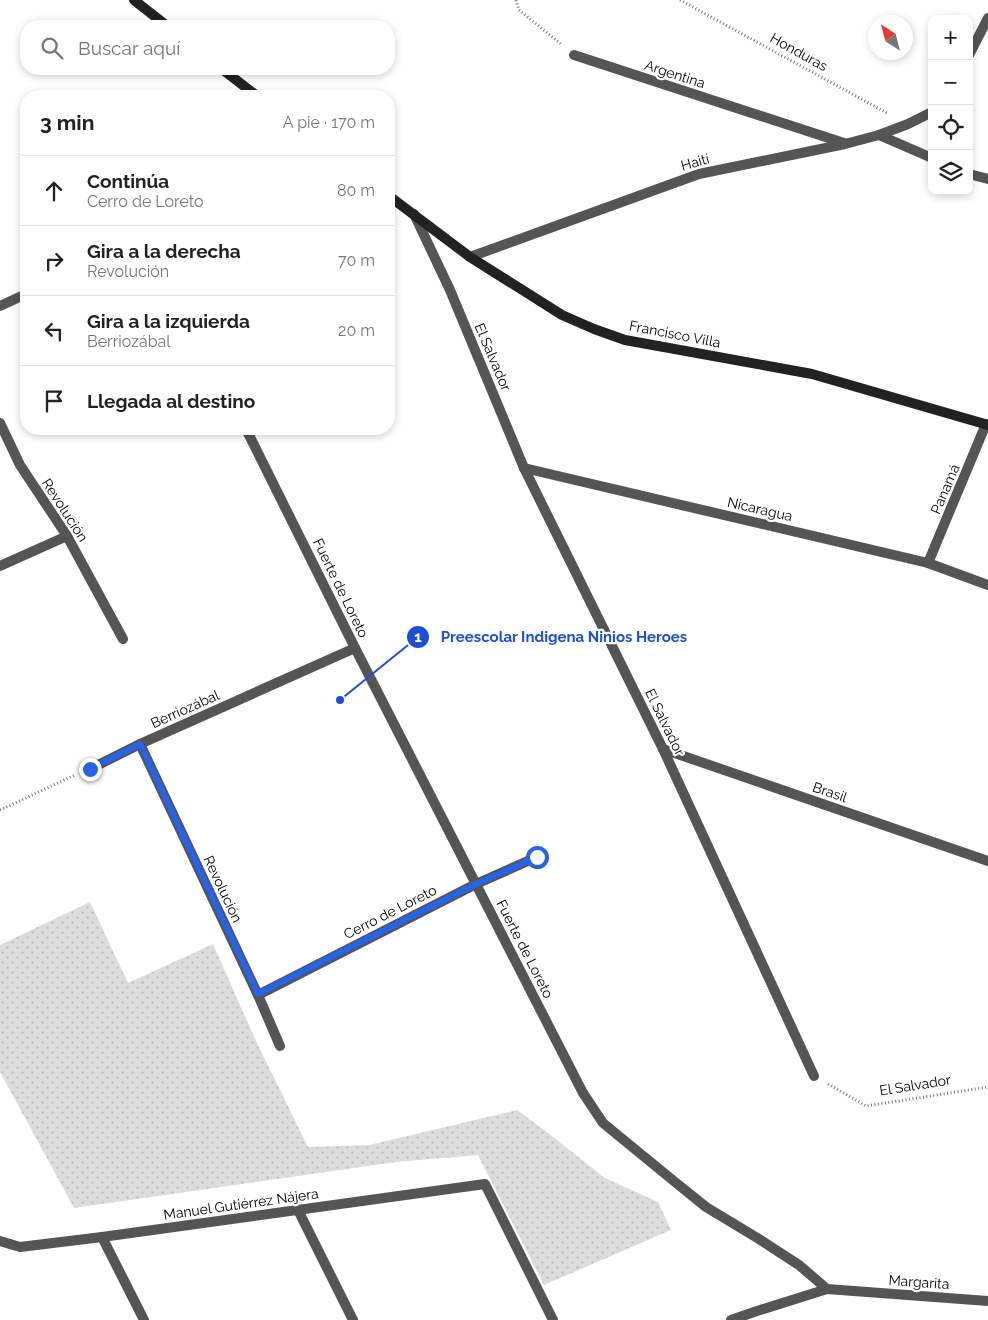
<!DOCTYPE html>
<html lang="es">
<meta charset="utf-8">
<style>
:root{--surface:#fff;--page:#f6f6f6;--text:#222;--muted:#767676;--line:#e0e0e0}
body{margin:0;font-family:Raleway,sans-serif;background:var(--page);color:var(--text)}
.controls{position:absolute;right:15px;top:15px;display:grid;overflow:hidden;border-radius:10px;box-shadow:0 2px 8px #0003}
.controls button{width:45px;height:45px;display:grid;place-items:center;padding:0;border:0;border-bottom:1px solid var(--line);background:var(--surface);color:var(--text);font:25px sans-serif}
.compass{position:absolute;left:868px;top:15px;width:45px;height:45px;border-radius:50%;background:var(--surface);box-shadow:0 2px 8px #0003;rotate:324deg}
.stop{position:absolute;width:15px;height:15px;margin:-11px;border:4px solid #2563eb;border-radius:50%;background:#fff}
.stop.end{background:#2563eb;border-color:#fff;box-shadow:0 1px 5px #0008}
.list{margin:0;padding:0;list-style:none}
h2{display:flex;justify-content:space-between;align-items:center;height:65px;margin:0;padding:0 20px;font-size:21px}
h2 small{font-size:16px;font-weight:400;color:var(--muted)}
.list li{display:grid;grid-template-columns:32px 1fr auto;gap:15px;align-items:center;box-sizing:border-box;height:70px;padding:0 20px;border-top:1px solid var(--line)}
.list b{display:block;font-size:19px;white-space:nowrap}
.list p{margin:0;font-size:16px;white-space:nowrap;color:var(--muted)}
.list em{font-size:16px;font-style:normal;color:var(--muted)}
.icon{flex:none;width:28px;height:28px;fill:none;stroke:currentColor;stroke-width:2;stroke-linecap:round;stroke-linejoin:round}
.map{position:relative;flex:none;width:988px;height:1320px;overflow:hidden}
.search{position:absolute;background:var(--surface);box-shadow:0 2px 8px #0003;left:20px;top:20px;width:375px;height:55px;display:flex;align-items:center;gap:12px;box-sizing:border-box;padding:0 18px;border-radius:20px;color:var(--muted);font-size:19px}
.panel{position:absolute;background:var(--surface);box-shadow:0 2px 8px #0003;left:20px;top:90px;width:375px;height:345px;border-radius:20px}
.map>svg:first-child{display:block}
.grass{fill:url(#grass-dots)}
.lines{fill:none;stroke-linecap:round;stroke-linejoin:round}
.path{stroke:#777;stroke-width:3;stroke-dasharray:1 2.5;stroke-linecap:butt}
.street{stroke:#555;stroke-width:10}
.secondary{stroke:#222;stroke-width:10}
.route{stroke:#2563eb;stroke-width:6}
.labels{text-anchor:middle;dominant-baseline:central;stroke-width:4.5;stroke-linejoin:round;paint-order:stroke}
.street-label{font-size:14px;fill:#000;stroke:#fff}
.leader{fill:none;stroke:#1d4ed8;stroke-width:2}
.callout-dot{fill:#1d4ed8;stroke:#fff;stroke-width:2}
.mark-label{font-size:15px;text-anchor:middle;font-weight:bold;fill:#fff}
.callout-label{font-size:15px;text-anchor:middle;font-weight:bold;fill:#1d4ed8;stroke:#fff;stroke-width:4.5;stroke-linejoin:round;paint-order:stroke}
</style>
<div class="map">
<svg width="988" height="1320" viewBox="0 0 988 1320">
<defs>
<pattern id="grass-dots" width="8" height="8" patternUnits="userSpaceOnUse" patternTransform="scale(1.25)"><rect width="8" height="8" fill="#dcdcdc"/><path d="M2 2h.1M6 6h.1" fill="none" stroke="#bbb" stroke-width="1.8" stroke-linecap="round"/></pattern>
</defs>
<rect width="100%" height="100%" fill="#fff"/>
<polygon class="grass" points="90,902 128,983 213,944 255,1039 308,1147 369,1145 517,1110 548,1133 605,1178 658,1202 671,1230 544,1285 478,1155 396,1162 74,1208 0,1072 0,945"/>
<g class="lines">
<g class="path">
<polyline points="516,0 519,10 561,44"/>
<polyline points="680,0 887,113"/>
<polyline points="0,810 75,775"/>
<polyline points="828,1084 866,1106 988,1087"/>
</g>
<g class="street">
<polyline points="574,55 844,143"/>
<polyline points="969,55 988,18"/>
<polyline points="879,135 932,158"/>
<polyline points="969,174 988,179"/>
<polyline points="414,214 450,290 524,468 663,749 814,1076"/>
<polyline points="470,257 699,174 845,144 879,135 908,124 932,112"/>
<polyline points="0,306 26,294"/>
<polyline points="0,423 20,465 67,536 123,639"/>
<polyline points="246,429 355,648 583,1093 603,1123 675,1182 706,1207 759,1239 799,1265 827,1289"/>
<polyline points="524,468 928,563 988,585"/>
<polyline points="928,563 986,424"/>
<polyline points="0,566 67,536"/>
<polyline points="140,744 258,995 280,1046"/>
<polyline points="663,749 988,861"/>
<polyline points="90,769 140,744 355,648"/>
<polyline points="258,995 476,884 537,857"/>
<polyline points="298,1210 353,1320"/>
<polyline points="102,1237 144,1320"/>
<polyline points="0,1241 20,1247 102,1237 485,1184 553,1320"/>
<polyline points="731,1320 757,1311 827,1289 988,1301"/>
</g>
<g class="secondary">
<polyline points="134,0 167,26"/>
<polyline points="222,69 257,96"/>
<polyline points="389,196 470,257 562,315 594,329 625,340 812,374 988,425"/>
</g>
</g>
<g class="lines">
<polyline class="route" points="90,769 140,744 258,994 476,884 537,857"/>
</g>
<g class="labels">
<g class="street-label">
<text transform="translate(799 52) rotate(29)">Honduras</text>
<text transform="translate(675 74) rotate(18)">Argentina</text>
<text transform="translate(695 162) rotate(-16)">Haití</text>
<text transform="translate(675 334) rotate(11)">Francisco Villa</text>
<text transform="translate(493 357) rotate(67)">El Salvador</text>
<text transform="translate(945 489) rotate(-67)">Panamá</text>
<text transform="translate(760 509) rotate(13)">Nicaragua</text>
<text transform="translate(65 510) rotate(57)">Revolución</text>
<text transform="translate(341 588) rotate(64)">Fuerte de Loreto</text>
<text transform="translate(185 709) rotate(-24)">Berriozábal</text>
<text transform="translate(665 722) rotate(64)">El Salvador</text>
<text transform="translate(830 792) rotate(19)">Brasil</text>
<text transform="translate(223 889) rotate(65)">Revolución</text>
<text transform="translate(390 912) rotate(-27)">Cerro de Loreto</text>
<text transform="translate(525 949) rotate(63)">Fuerte de Loreto</text>
<text transform="translate(915 1085) rotate(-9)">El Salvador</text>
<text transform="translate(241 1204) rotate(-8)">Manuel Gutiérrez Nájera</text>
<text transform="translate(919 1282) rotate(4)">Margarita</text>
</g>
</g>
<path class="leader" d="M340 700L418 637"/>
<g class="callout-dot">
<circle cx="340" cy="700" r="5"/>
<circle cx="418" cy="637" r="12"/>
</g>
<g class="mark-label">
<text x="418" y="642">1</text>
</g>
<g class="callout-label">
<text x="564" y="642">Preescolar Indigena Ninios Heroes</text>
</g>
</svg>
<div class="controls">
<button>+</button>
<button>−</button>
<button><svg class="icon" aria-label="locate" viewBox="0 0 24 24"><circle cx="12" cy="12" r="6"/><path d="M12 2v4M12 18v4M2 12h4M18 12h4"/></svg></button>
<button><svg class="icon" aria-label="layers" viewBox="0 0 24 24"><path d="M12 4l9 5-9 5-9-5zM3 14l9 5 9-5"/></svg></button>
</div>
<svg class="compass" viewBox="-18 -18 36 36"><path d="M0-13l5 13h-10z" fill="#e53935"/><path d="M0 13l5-13h-10z" fill="#767676"/></svg>
<div class="stop" style="left:537px;top:857px"></div>
<div class="stop end" style="left:90px;top:769px"></div>
<div class="search"><svg class="icon" aria-label="search" viewBox="0 0 24 24"><circle cx="10" cy="10" r="6"/><path d="M15 15l6 6"/></svg>Buscar aquí</div>
<section class="panel">
<h2>3 min<small>A pie · 170 m</small></h2>
<ul class="list">
<li><svg class="icon" aria-label="ahead" viewBox="0 0 24 24"><path d="M12 20V5M6 11l6-6 6 6"/></svg><div><b>Continúa</b><p>Cerro de Loreto</p></div><em>80 m</em></li>
<li><svg class="icon" aria-label="right" viewBox="0 0 24 24"><path d="M7 20v-9h11M14 6l5 5-5 5"/></svg><div><b>Gira a la derecha</b><p>Revolución</p></div><em>70 m</em></li>
<li><svg class="icon" aria-label="left" viewBox="0 0 24 24"><path d="M17 20v-9H6M10 6l-5 5 5 5"/></svg><div><b>Gira a la izquierda</b><p>Berriozábal</p></div><em>20 m</em></li>
<li><svg class="icon" aria-label="arrive" viewBox="0 0 24 24"><path d="M6 21V4h12l-3 4 3 4H6"/></svg><div><b>Llegada al destino</b></div></li>
</ul>
</section>
</div>
